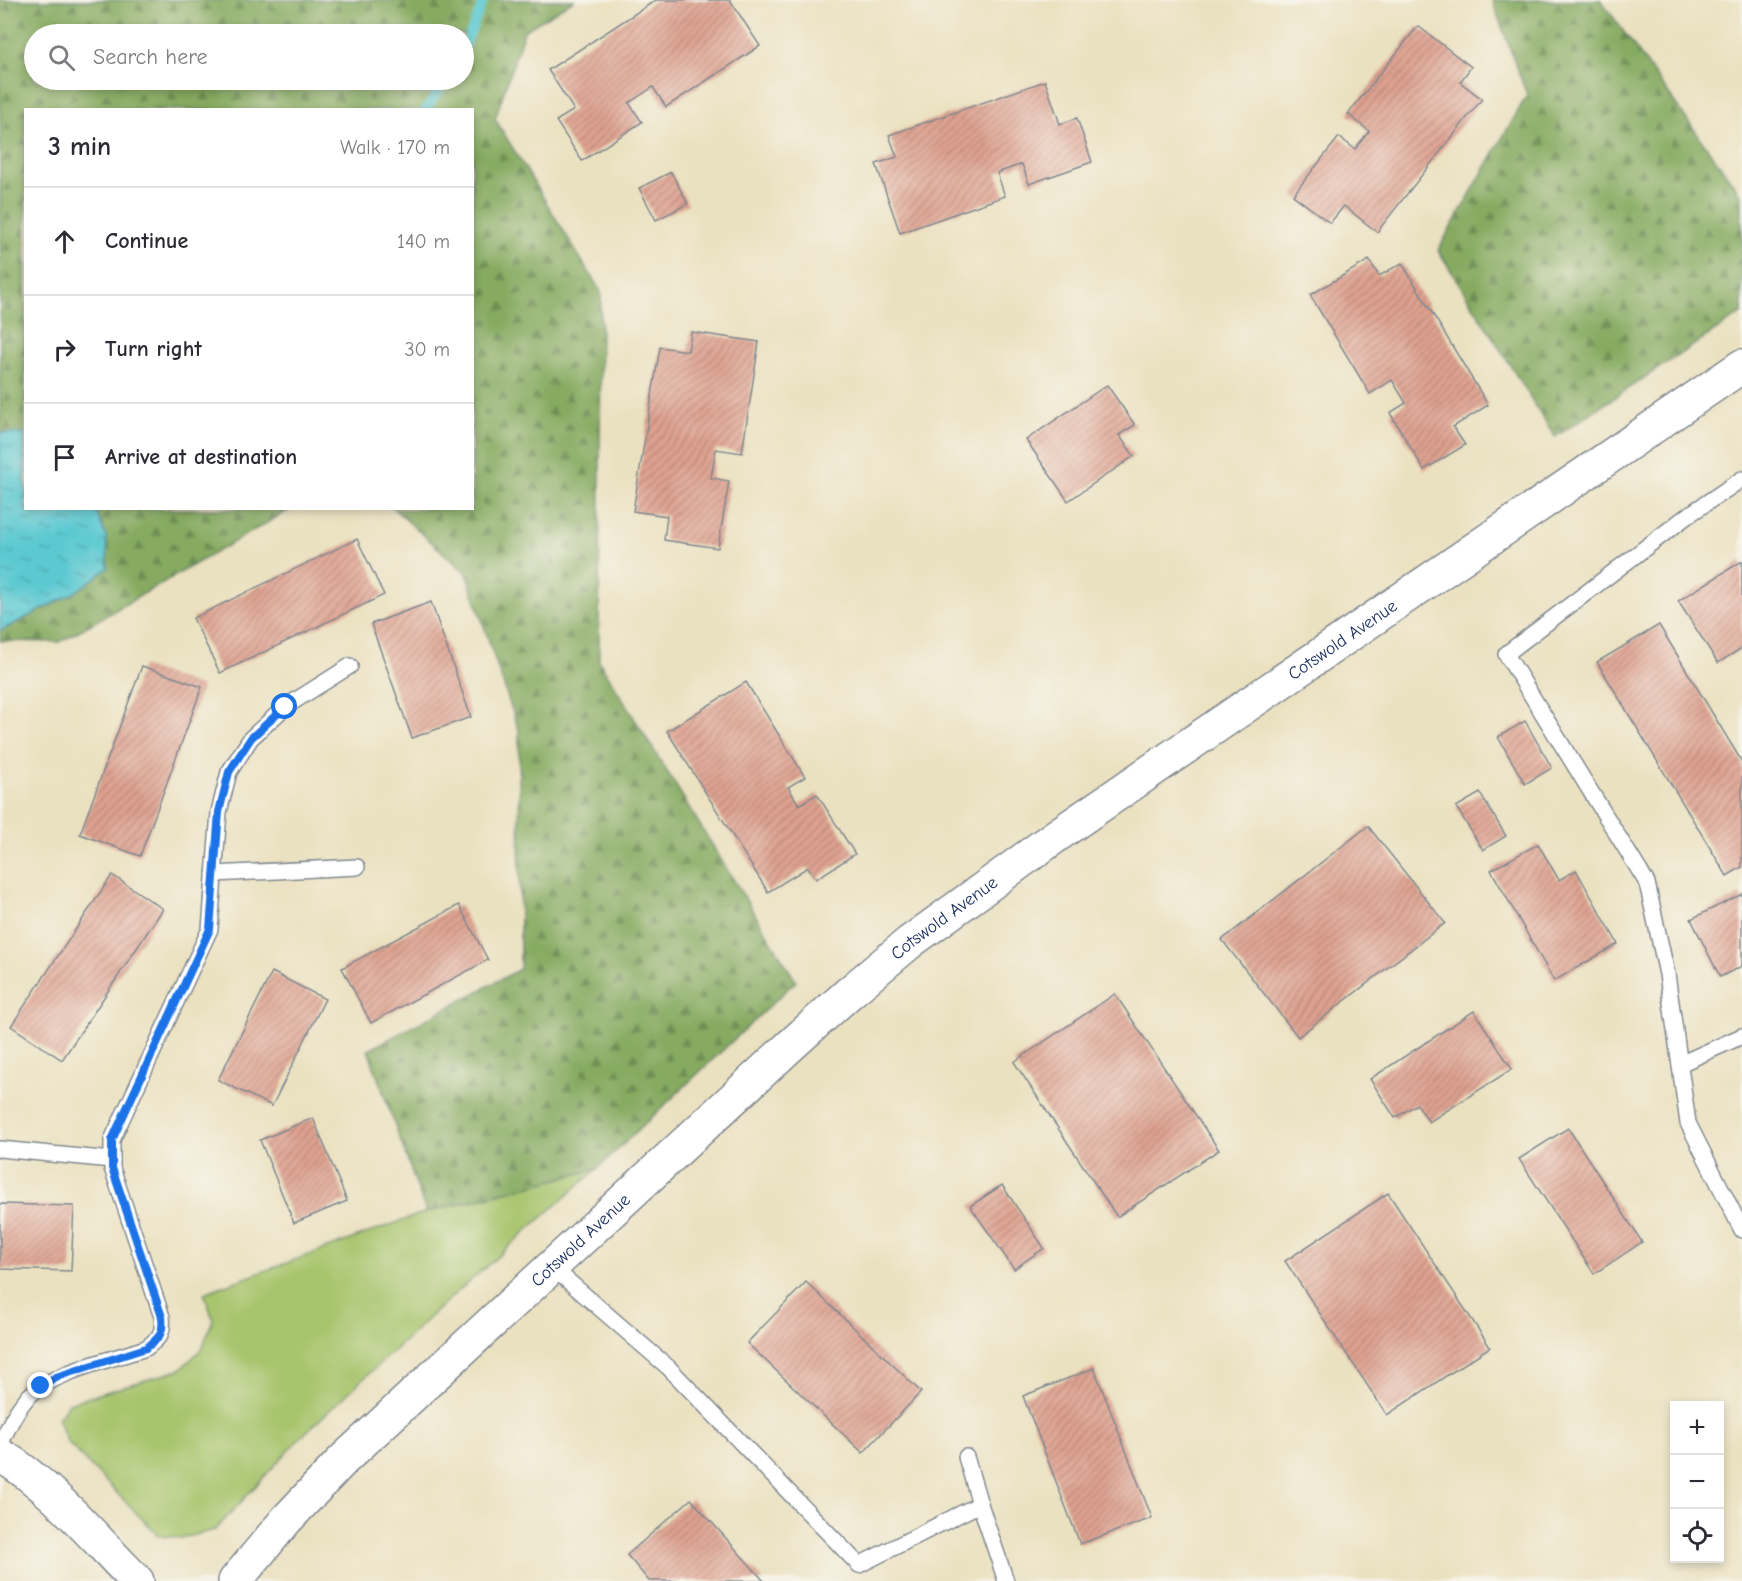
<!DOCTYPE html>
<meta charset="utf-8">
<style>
:root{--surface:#fff;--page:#f2f2f3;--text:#2b2b33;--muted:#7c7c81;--line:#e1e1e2}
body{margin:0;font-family:"Comic Neue",sans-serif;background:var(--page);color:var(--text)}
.controls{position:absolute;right:18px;bottom:18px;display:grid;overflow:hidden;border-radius:0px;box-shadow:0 3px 9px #0003}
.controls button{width:54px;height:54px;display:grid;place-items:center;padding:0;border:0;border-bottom:2px solid var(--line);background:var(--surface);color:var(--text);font:30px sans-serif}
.stop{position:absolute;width:18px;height:18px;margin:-14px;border:4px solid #1a73e8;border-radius:50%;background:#fff}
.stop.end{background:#1a73e8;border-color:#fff;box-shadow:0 2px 6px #0008}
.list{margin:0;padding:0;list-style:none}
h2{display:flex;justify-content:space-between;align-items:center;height:78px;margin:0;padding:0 24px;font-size:26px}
h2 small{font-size:20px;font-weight:400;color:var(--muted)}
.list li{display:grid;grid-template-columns:39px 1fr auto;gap:18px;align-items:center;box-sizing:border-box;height:108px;padding:0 24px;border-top:2px solid var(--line)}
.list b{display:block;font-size:22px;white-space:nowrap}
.list em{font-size:20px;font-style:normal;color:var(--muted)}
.icon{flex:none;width:33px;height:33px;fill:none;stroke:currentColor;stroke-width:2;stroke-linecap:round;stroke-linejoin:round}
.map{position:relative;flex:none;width:1742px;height:1581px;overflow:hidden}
.search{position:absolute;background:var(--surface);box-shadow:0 3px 9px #0003;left:24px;top:24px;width:450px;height:66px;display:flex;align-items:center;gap:15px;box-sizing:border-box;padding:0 21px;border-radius:33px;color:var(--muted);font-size:22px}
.panel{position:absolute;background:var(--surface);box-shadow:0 3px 9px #0003;left:24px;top:108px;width:450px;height:402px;border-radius:0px}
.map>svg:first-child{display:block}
.grass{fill:#a7c56d;stroke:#617a66;stroke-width:1.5}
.forest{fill:url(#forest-firs);stroke:#506c5f;stroke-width:1.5;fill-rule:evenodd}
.water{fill:url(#water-ripples);stroke:#3c7c98;stroke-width:1.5}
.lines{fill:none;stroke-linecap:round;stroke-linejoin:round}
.stream{stroke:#5cc9d1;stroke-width:9}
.building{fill:url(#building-hatch)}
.service-casing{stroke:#82888f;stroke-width:18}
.tertiary-casing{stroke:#82888f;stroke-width:36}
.service{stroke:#fff;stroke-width:15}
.tertiary{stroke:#fff;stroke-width:33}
.route{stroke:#1a73e8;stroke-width:8}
.labels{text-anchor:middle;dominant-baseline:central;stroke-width:4.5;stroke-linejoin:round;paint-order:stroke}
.street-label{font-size:18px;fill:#1b2f5e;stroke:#f7f3e8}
</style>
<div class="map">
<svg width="1742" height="1581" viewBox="0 0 1742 1581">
<defs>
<pattern id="forest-firs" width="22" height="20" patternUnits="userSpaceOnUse" patternTransform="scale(1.5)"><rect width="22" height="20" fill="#85aa60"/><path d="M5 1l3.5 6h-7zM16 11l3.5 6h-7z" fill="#6c8b52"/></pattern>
<pattern id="water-ripples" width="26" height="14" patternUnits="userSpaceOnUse" patternTransform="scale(1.5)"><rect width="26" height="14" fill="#5cc9d1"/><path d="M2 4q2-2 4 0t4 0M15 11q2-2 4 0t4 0" fill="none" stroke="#4ba4ad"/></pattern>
<pattern id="building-hatch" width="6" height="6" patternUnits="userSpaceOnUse" patternTransform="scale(1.5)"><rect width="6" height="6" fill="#dfa290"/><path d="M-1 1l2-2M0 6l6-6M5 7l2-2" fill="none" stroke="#b48479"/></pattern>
</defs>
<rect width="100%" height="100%" fill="#f7f3e8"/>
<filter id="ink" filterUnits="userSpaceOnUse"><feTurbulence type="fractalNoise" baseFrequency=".0167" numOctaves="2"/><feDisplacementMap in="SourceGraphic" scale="12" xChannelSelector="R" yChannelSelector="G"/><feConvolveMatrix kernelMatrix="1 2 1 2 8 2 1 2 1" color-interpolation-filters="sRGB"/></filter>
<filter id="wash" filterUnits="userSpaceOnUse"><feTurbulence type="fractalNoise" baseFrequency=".008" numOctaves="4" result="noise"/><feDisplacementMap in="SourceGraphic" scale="24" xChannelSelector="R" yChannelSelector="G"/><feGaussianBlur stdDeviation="1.35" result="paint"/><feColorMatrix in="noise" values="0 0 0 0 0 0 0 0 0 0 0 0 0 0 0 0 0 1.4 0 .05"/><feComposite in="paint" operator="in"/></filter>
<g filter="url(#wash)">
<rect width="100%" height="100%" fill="#eae1c0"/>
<polygon class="grass" points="597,1169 446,1302 301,1437 215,1530 182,1538 159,1536 68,1443 58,1419 69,1403 179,1370 202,1349 213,1319 204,1293 426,1212"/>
<g class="forest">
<path d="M0,0H574L524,31L495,119L601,292L599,661L796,981L597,1169L426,1212L368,1050L520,969L519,731L466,573L394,509L472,508V110H26L25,434L0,433ZM34,34H464V80H34Z"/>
<polygon points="1492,0 1601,0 1742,196 1742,313 1555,437 1438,250 1527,95"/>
<polygon points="95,509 291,509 60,642 0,641 0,631 74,593 106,536"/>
</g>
<polygon class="water" points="0,433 25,434 26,508 95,509 106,536 108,568 74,593 0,631"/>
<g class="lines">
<g class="stream">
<polyline points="464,48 484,0"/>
<polyline points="425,110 447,80"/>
</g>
</g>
<g id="blocks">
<g class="building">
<polygon points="656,0 730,0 760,46 666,107 653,87 629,103 642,122 582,161 556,121 574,110 548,70"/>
<polygon points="1418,26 1471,67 1460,82 1482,99 1377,232 1344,206 1330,223 1293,195 1339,137 1355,149 1369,131 1348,114"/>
<polygon points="1045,81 1060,124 1077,118 1092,162 1029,184 1022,164 997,173 1005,196 900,233 876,164 897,157 889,135"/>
<polygon points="671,172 688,204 656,220 639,188"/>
<polygon points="1369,260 1379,276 1402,263 1488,405 1453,427 1465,445 1424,470 1390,413 1406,403 1392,380 1370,394 1310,295"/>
<polygon points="691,332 759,342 742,453 716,449 711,478 729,481 718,548 664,540 667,516 633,511 660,347 688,351"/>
<polygon points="1107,385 1135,425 1119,435 1134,456 1068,501 1026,440"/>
<polygon points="357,539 384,595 220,673 193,618"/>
<polygon points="1742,561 1742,648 1718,663 1678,601"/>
<polygon points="431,602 471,717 412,738 371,624"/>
<polygon points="1659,625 1742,762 1742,867 1727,876 1597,662"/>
<polygon points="142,666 202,687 140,856 80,834"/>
<polygon points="746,682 805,777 788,787 799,805 817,794 855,854 816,879 808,867 768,892 667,731"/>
<polygon points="1525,721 1552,768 1525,784 1498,737"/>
<polygon points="1480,793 1506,836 1483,850 1456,807"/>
<polygon points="1368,826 1445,923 1298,1037 1222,940"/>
<polygon points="1538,844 1559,880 1576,870 1618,944 1554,981 1491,870"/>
<polygon points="112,875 163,909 62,1060 11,1026"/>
<polygon points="1742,894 1742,966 1720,977 1691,919"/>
<polygon points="459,905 488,960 371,1023 342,968"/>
<polygon points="272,972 325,999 272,1106 218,1080"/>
<polygon points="1115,994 1219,1150 1117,1217 1014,1062"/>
<polygon points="1474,1011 1512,1069 1429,1122 1417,1104 1395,1118 1370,1079"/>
<polygon points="313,1118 347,1201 294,1223 260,1140"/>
<polygon points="1568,1128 1642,1242 1594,1274 1519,1159"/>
<polygon points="1002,1185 1044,1248 1014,1269 970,1206"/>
<polygon points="1388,1193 1490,1347 1387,1415 1285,1261"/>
<polygon points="0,1204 74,1206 71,1271 0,1269"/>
<polygon points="806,1282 921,1392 863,1453 747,1343"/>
<polygon points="1094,1368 1152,1518 1080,1544 1023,1396"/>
<polygon points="691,1499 764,1581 649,1581 627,1555"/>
</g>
</g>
</g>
<g filter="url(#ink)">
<use href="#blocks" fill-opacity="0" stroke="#82888f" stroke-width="1.5"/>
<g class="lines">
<g class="service-casing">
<g id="service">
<polyline points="1742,479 1687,516 1506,654 1647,883 1667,974 1688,1123 1742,1230"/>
<polyline points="214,874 357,867"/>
<polyline points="1680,1064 1742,1036"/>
<polyline points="0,1149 112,1160"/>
<polyline points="552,1267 669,1368 859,1565 980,1504 1006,1581"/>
<path d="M0,1445C8,1428 16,1409 29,1396C55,1371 111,1360 146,1348C159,1338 164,1334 162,1317L112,1168V1140L210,929L219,812L229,772L251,738L285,707L350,666"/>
<polyline points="966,1457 980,1504"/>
</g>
</g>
<g class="tertiary-casing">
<g id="tertiary">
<path d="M0,1455C51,1485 95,1539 137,1581"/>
<path id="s1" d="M235,1581L286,1520L343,1460L790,1046L849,993L910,942L1056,836L1742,366"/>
</g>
</g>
<use href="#service" class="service"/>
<use href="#tertiary" class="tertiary"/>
</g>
</g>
<g class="lines" filter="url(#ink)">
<path class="route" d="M41,1386L56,1377L146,1348C159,1338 164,1334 162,1317L112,1168V1140L210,929L219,812L229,772L251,738L285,707"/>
</g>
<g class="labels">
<g class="street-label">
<text stroke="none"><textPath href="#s1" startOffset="1458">Cotswold Avenue</textPath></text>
<text stroke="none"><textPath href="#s1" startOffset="972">Cotswold Avenue</textPath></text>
<text stroke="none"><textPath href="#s1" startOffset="486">Cotswold Avenue</textPath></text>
</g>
</g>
</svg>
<div class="controls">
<button>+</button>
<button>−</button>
<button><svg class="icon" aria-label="locate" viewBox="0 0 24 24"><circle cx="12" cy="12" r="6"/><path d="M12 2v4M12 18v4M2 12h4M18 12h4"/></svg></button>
</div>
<div class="stop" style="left:285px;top:707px"></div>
<div class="stop end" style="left:41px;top:1386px"></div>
<div class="search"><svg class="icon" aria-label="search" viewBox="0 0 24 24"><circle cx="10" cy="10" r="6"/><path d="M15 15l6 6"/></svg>Search here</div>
<section class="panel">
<h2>3 min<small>Walk · 170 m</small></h2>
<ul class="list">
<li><svg class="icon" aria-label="ahead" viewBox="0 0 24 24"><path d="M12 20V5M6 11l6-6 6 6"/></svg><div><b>Continue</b></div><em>140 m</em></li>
<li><svg class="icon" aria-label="right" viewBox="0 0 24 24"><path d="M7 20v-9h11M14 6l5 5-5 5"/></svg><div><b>Turn right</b></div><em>30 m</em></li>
<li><svg class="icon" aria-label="arrive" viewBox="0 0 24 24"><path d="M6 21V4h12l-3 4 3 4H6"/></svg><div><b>Arrive at destination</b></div></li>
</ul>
</section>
</div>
